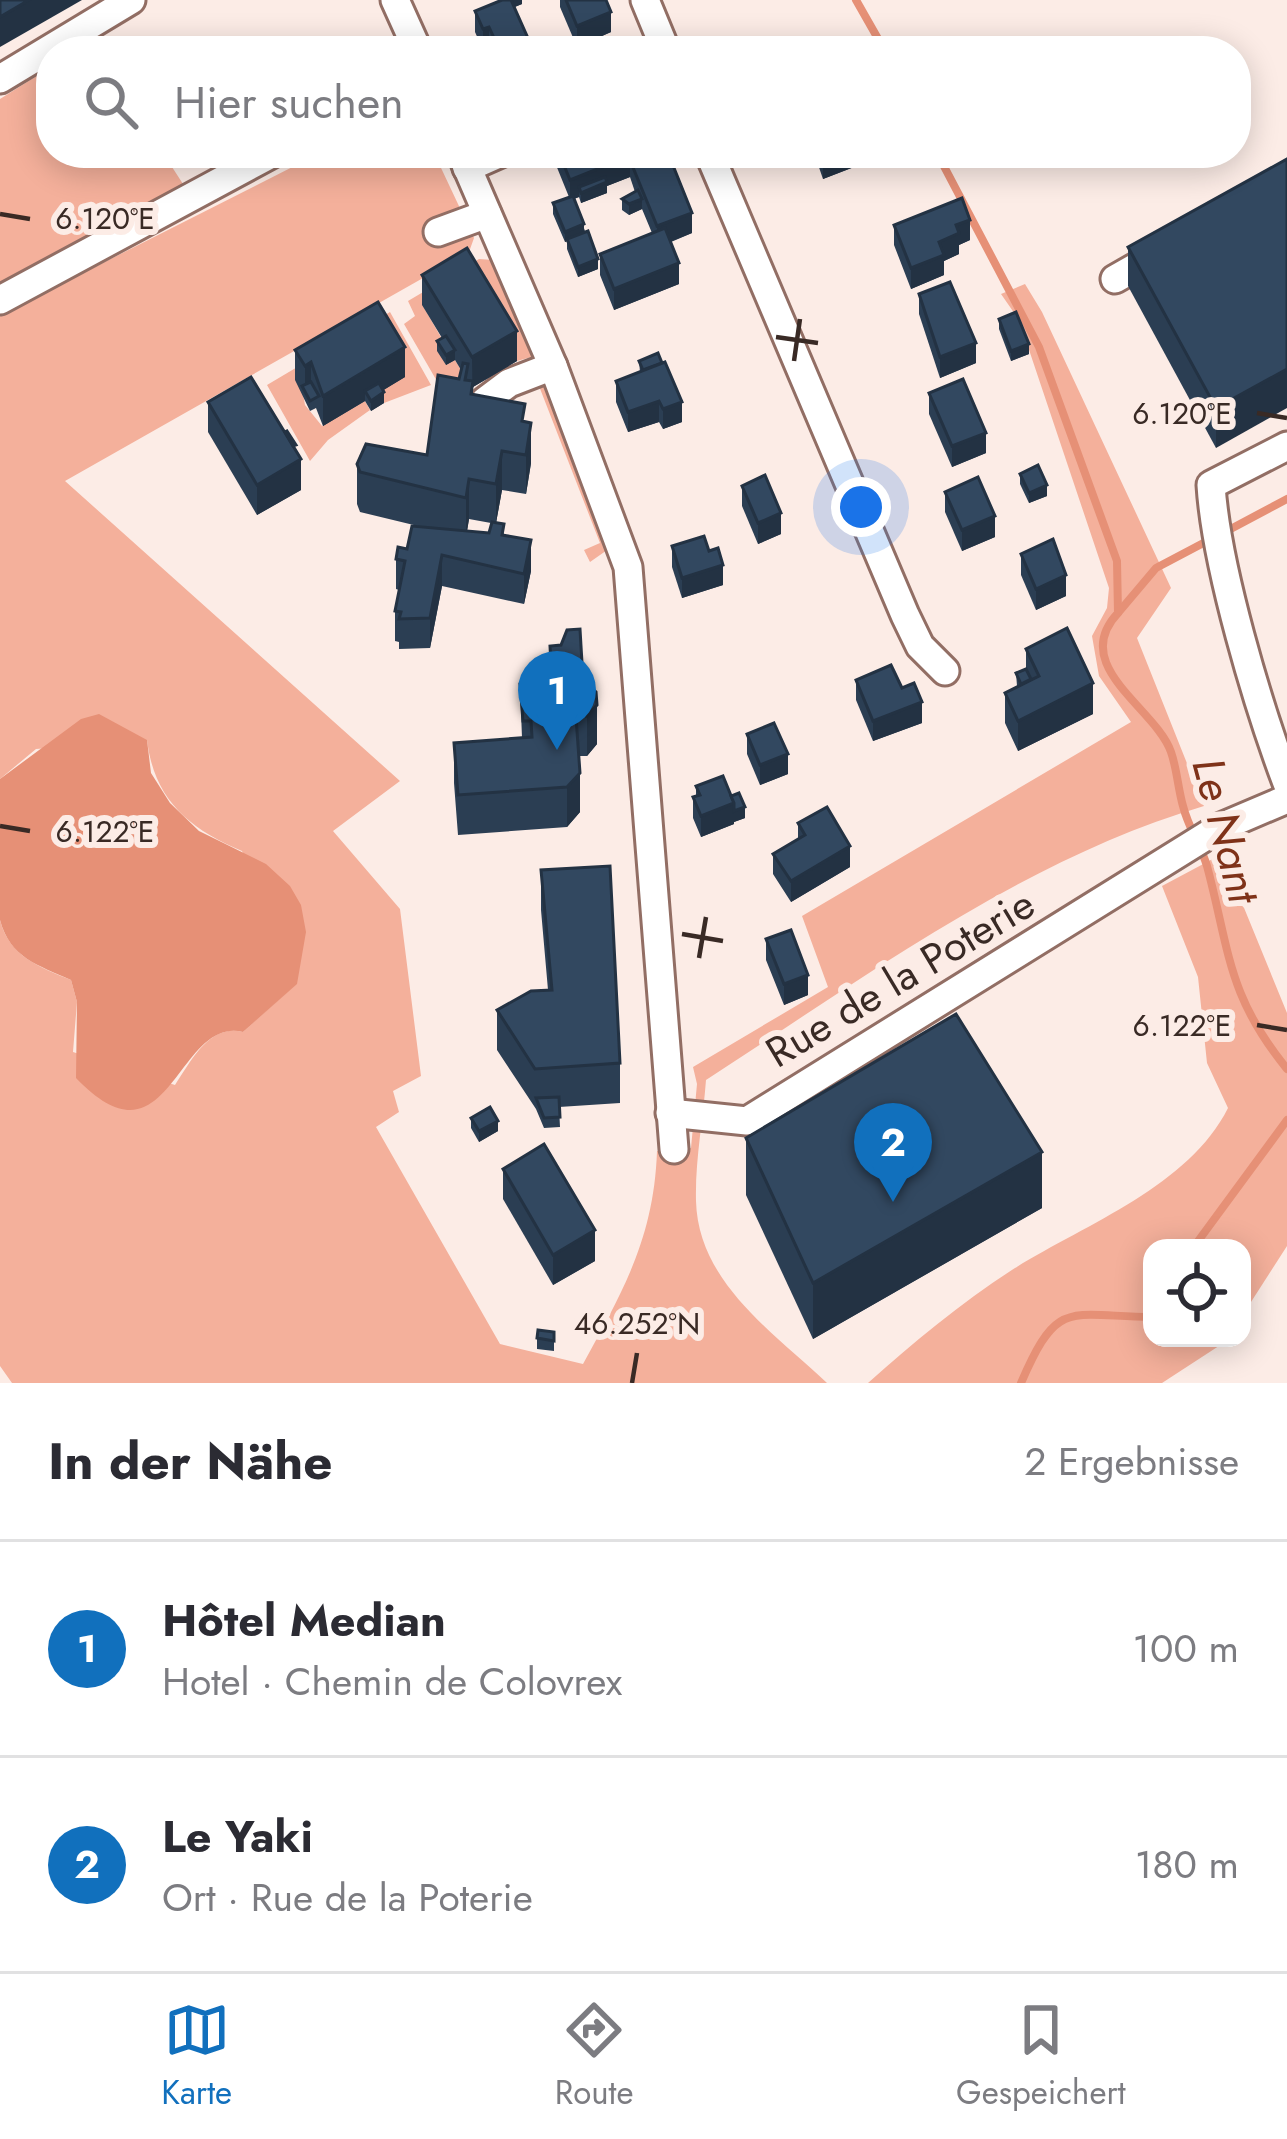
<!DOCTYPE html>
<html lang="de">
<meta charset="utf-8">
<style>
:root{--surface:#fff;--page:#f7f7f7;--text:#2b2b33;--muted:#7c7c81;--line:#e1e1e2;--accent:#1170bd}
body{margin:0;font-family:Jost,sans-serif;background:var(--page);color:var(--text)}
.controls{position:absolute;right:36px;bottom:36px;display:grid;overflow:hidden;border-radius:24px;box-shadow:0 6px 30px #0003}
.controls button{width:108px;height:108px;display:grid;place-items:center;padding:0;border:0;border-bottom:3px solid var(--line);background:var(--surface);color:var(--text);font:60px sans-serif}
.you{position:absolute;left:861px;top:507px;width:42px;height:42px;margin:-30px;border:9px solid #fff;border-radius:50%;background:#1a73e8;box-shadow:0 0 0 18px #1a73e833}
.badge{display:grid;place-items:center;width:78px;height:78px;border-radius:50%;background:var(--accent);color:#fff;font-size:39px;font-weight:700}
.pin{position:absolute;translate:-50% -99px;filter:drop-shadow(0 3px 6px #0008)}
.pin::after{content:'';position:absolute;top:63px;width:42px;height:36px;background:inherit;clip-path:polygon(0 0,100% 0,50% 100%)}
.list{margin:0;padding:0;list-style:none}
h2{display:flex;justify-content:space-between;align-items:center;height:156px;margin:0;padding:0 48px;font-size:51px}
h2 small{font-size:39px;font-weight:400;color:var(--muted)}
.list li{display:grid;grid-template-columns:78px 1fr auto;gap:36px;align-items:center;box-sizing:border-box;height:216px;padding:0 48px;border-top:3px solid var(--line)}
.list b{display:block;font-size:45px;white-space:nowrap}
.list p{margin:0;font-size:39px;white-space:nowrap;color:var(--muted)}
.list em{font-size:39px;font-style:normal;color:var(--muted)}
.icon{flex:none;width:66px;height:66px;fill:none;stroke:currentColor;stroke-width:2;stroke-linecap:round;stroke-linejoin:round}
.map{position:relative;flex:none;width:1287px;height:1383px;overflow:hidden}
.search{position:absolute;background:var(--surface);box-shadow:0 6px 30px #0003;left:36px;right:36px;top:36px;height:132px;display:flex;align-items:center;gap:30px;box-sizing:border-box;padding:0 42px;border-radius:48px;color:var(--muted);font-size:45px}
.sheet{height:588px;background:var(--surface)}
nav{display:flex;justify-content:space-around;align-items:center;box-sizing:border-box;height:168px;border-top:3px solid var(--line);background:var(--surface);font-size:33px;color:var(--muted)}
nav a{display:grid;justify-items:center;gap:6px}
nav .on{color:var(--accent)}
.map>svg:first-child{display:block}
.green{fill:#f4b09b}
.water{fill:#e69076}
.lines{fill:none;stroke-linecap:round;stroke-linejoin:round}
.stream{stroke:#e69076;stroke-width:8}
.minor-casing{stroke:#926e64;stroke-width:33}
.minor{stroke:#fff;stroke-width:27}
.wall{fill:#2b3e53;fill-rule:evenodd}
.shaded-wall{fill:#233243}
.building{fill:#324860;stroke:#233243;stroke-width:3}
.ticks{fill:none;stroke:#392a25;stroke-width:4.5}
.labels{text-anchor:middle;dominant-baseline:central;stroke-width:12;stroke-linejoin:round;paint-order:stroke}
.street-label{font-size:42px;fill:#392a25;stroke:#fcece6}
.water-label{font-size:45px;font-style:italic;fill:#7f3219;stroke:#fcece6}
.ticks-label{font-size:30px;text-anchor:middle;fill:#392a25;stroke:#fcece6;stroke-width:12;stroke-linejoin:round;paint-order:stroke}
</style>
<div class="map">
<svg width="1287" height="1383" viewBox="0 0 1287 1383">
<rect width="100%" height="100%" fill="#fcece6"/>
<g class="green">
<polygon points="51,67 51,153 163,153 183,184 0,288 0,99"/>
<path d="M320,153H434L474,238L469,252L65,481L400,781L333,831L400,909L421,1076L393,1091L399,1112L376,1127L500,1344L583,1364C623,1291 654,1238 657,1151L691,1148L697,1084L693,1067L828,987L802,916L1131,722L1099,676L1092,636L1107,608L1109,588L1019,320L1001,294L1025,284L1042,312L1171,588L1137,638L1204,806C1022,860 864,978 706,1080C703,1120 695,1161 696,1201C698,1282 773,1332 827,1383H12L0,1366V920C9,956 39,967 71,980L77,1002L73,1052L175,1085C192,1060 209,1024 243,1032L297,983L242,851C189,829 154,799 147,740L36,749L0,779V315Z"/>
<polygon points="479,259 493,260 535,356 517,361 468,279 439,283"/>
<polygon points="435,285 423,306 446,346 446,365 455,360 472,388 438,383 404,324 415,316 408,301"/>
<polygon points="390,312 431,385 384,403 379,393 303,394 305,405 322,426 365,401 370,410 328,440 310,461 267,385"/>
<polygon points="544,380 610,548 590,562 584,550 600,543 539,386"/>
<path d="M1222,854L1287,1013V1246L1242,1316V1248H1152V1338H1228L1225,1342L1162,1383H868C915,1341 962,1302 1015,1268C1086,1224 1189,1186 1228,1108L1207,1063L1198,977L1162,886Z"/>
</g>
<path class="water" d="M99,714L147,740L151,773L170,803L199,831L266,864L290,886L301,905L306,932L297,984L243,1032C176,1016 170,1176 76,1078L77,1002L71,980C38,965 10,958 0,920V779L81,719Z"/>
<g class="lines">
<g class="stream">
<polyline points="856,0 885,51"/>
<path d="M937,153L1039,347L1117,561L1118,613C1068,666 1156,708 1171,752C1177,769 1178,789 1183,806C1188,827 1201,846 1207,866C1230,952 1227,995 1287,1069"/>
<polyline points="1225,532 1287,499"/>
<polyline points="1118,613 1156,568 1211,539"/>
<polyline points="1193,1248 1287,1120"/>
<path d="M1021,1383C1058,1298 1067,1316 1152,1317"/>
</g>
<g class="minor-casing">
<g id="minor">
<polyline points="395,0 418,51"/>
<polyline points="645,0 666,51"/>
<polyline points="0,79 131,0"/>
<polyline points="461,153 553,366 628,567 674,1149"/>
<polyline points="709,153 905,615 920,646 945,671"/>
<polyline points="467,168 501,153"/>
<polyline points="438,232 487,214"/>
<polyline points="1115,279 1159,254"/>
<polyline points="0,300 273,153"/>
<polyline points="485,401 509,383 553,366"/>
<path d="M1287,446L1211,485C1216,566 1258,706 1287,783"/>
<polyline points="670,1113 747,1121 1219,828 1287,799"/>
</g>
</g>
<use href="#minor" class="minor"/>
</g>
<g class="wall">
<polygon points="498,0 522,0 522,4 514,7 531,51 491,51 489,47 483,50 475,32 475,11 498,1"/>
<polygon points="560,0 606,0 611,32 577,47 560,7"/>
<polygon points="556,153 635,153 635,158 692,233 671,242 679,284 614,310 600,275 600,254 652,233 642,209 629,215 622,210 622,199 635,192 630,177 607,186 607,193 581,203 579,197 574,199 598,269 578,277 567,249 567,241 565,242 553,214 553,203 569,197 556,165"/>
<polygon points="814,153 854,153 854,167 823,179"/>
<polygon points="1287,159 1216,448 1128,286 1128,247"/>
<polygon points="894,225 970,240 959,245 959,254 944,261 944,275 911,289 894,245"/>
<path d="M422,275L517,361L473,387V394L525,422L531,463L526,494L502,490L496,523L531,571L524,604L442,586L430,648L399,649V642L395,641V611L399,590L396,589V559L407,549L422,527L360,512L357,504V464L427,455L459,379L461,370L455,360L446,365L437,351V341L442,338L422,305ZM469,519L491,523L489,533L467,531Z"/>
<polygon points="919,294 976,363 940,378 919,314"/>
<polygon points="999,319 1029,354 1011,361 999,329"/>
<polygon points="295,350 405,377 383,390 384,403 371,411 365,401 323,426 316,408 310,411 295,380"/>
<polygon points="639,361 682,422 663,429 659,422 628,432 616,402 616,381 640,372"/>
<polygon points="929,393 986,453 952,467 929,414"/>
<polygon points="208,402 296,451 301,490 257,515 208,432"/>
<polygon points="1020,474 1047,496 1029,503 1020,484"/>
<polygon points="742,486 781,534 758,544 742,506"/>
<polygon points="945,492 995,537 962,551 945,512"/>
<polygon points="672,546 723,585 682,598 672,567"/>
<polygon points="1021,554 1066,596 1036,610 1021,575"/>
<polygon points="550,646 583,680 597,744 587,756 579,756 580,812 567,827 458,835 454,783 454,743 522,738 520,684 550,681"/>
<polygon points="1026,649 1093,714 1018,751 1005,723 1005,693 1017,686 1016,673 1026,669"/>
<polygon points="856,680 902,688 922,723 873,741 856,700"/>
<polygon points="747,734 788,774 760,785 747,754"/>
<polygon points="696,786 731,796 745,818 734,822 734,824 701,837 693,818 693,797 696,796"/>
<polygon points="798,823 850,867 791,902 773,874 773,854 798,839"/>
<polygon points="541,870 620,1063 620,1103 559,1107 560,1127 544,1128 536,1109 497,1050 497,1010 548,990 541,910"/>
<polygon points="766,939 808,995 784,1005 766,960"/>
<polygon points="471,1118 498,1131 479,1142 471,1128"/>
<polygon points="746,1138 1042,1208 813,1339 746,1195"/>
<polygon points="503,1169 595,1261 553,1285 503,1199"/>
<polygon points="554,1332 554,1351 537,1349 537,1338"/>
</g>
<g class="shaded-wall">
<polygon points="29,0 82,0 0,47 0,17"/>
<polygon points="507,0 522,0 522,4 503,12"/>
<polygon points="611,12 611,32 577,47 577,26"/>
<polygon points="489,27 489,47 483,50 483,29"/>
<polygon points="836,153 854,153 854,167 823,179 823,158"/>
<polygon points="635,154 635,172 630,160 630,177 607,186 607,193 581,203 581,193 579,187 579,197 570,200 570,180"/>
<polygon points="642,199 642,209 629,215 629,204"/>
<polygon points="692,213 692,233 657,247 657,226"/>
<polygon points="970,220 970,240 959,245 959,254 944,261 944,275 911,289 911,268 956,225"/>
<polygon points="584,224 584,235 565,242 565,232"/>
<polygon points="598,259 598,269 578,277 578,267"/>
<polygon points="679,263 679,284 614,310 614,289"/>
<polygon points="517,331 517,361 473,387 473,421 472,357"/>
<polygon points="976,343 976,363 940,378 940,357"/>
<polygon points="1029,344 1029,354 1011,361 1011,351"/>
<polygon points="405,347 405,377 369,399 365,391 365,401 323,426 323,396"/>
<polygon points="455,350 455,360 446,365 446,355"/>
<polygon points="311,362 311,392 305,391 305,366"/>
<polygon points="1287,369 1287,408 1216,448 1216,408"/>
<polygon points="384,392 384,403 371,411 371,401"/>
<polygon points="659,401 659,422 628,432 628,412"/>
<polygon points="682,402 682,422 663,429 663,409"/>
<polygon points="531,423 531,463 526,494 526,455"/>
<polygon points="986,433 986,453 952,467 952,446"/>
<polygon points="502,451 502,490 496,523 496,484"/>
<polygon points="301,459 301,490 257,515 257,485"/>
<polygon points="469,479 469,519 466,537 466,498"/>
<polygon points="1047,485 1047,496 1029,503 1029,493"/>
<polygon points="781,513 781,534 758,544 758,523"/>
<polygon points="995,516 995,537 962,551 962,530"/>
<polygon points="531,540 531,571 524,604 524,574"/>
<polygon points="442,555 442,586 430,648 430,618"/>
<polygon points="723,565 723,585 682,598 682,578"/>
<polygon points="1066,575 1066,596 1036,610 1036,589"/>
<polygon points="1093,683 1093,714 1018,751 1018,721"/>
<polygon points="922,702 922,723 873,741 873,721"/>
<polygon points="597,705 597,744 587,756 587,716"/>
<polygon points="788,754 788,774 760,785 760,765"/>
<polygon points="580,773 580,812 567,827 567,787"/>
<polygon points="734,803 745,807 745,818 734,822 734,824 701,837 701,816"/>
<polygon points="850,846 850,867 791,902 791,881"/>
<polygon points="808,975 808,995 784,1005 784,984"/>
<polygon points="498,1121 498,1131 479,1142 479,1131"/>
<polygon points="1042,1152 1042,1208 813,1339 813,1283"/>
<polygon points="595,1230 595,1261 553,1285 553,1255"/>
</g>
<g class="building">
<polygon points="0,0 29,0 0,17"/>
<polygon points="502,0 511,0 531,45 517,51 500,51 489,27 483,29 475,11"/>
<polygon points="566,0 606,0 611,12 577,26"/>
<polygon points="559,153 635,153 635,154 570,180"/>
<polygon points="648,153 668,153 692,213 657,226 630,160"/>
<polygon points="1287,159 1287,369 1216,408 1128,247"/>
<polygon points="605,177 607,182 581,193 579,187"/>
<polygon points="638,190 642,199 629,204 622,199"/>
<polygon points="573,196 584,224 565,232 553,203"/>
<polygon points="962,198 970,220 956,225 959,233 939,242 944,255 911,268 894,225"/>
<polygon points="665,228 679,263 614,289 600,254"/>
<polygon points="588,231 598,259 578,267 567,239"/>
<polygon points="467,248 517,331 472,357 422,275"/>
<polygon points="950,282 976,343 940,357 919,294"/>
<polygon points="378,302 405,347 323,396 311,362 305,366 295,350"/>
<polygon points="1016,312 1029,344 1011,351 999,319"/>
<polygon points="446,336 455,350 446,355 437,341"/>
<polygon points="658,353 662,363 643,370 639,361"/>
<polygon points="665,362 682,402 663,409 659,401 628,412 616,381"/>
<polygon points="463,363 468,364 465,380 473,381 471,394 525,404 522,421 531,423 526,455 502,451 496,484 469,479 466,498 360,472 357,464 366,444 427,455 438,375 459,379"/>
<polygon points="251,377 301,459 257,485 208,402"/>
<polygon points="963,379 986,433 952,446 929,393"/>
<polygon points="311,382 319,396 310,401 302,386"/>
<polygon points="379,383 384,392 371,401 365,391"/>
<polygon points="287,431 296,445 293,446 285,432"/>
<polygon points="1038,465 1047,485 1029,493 1020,474"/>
<polygon points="765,475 781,513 758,523 742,486"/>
<polygon points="978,477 995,516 962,530 945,492"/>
<polygon points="492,522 504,524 502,535 531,540 524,574 442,555 430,618 399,619 401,612 395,611 405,561 396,559 398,547 407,549 412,526 489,533"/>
<polygon points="704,536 709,551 718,548 723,565 682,578 672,546"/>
<polygon points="1053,539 1066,575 1036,589 1021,554"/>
<polygon points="1067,628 1093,683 1018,721 1005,693 1039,676 1026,649"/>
<polygon points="580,629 583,680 596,692 597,705 587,716 576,717 580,773 567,787 458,795 454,743 532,737 531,721 523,721 520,684 552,681 550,646 561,645 567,630"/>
<polygon points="891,665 902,688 914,683 922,702 873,721 856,680"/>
<polygon points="1026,669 1031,679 1021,684 1016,673"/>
<polygon points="774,723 788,754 760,765 747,734"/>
<polygon points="723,776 734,803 701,816 693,797 700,795 696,786"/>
<polygon points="739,793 745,807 734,811 734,803 731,796"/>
<polygon points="827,807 850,846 791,881 773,854 805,835 798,823"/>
<polygon points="610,866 620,1063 535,1069 497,1010 531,991 552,990 541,870"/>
<polygon points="791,930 808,975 784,984 766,939"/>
<polygon points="956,1014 1042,1152 813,1283 746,1138"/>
<polygon points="559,1097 560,1117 544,1118 536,1098"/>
<polygon points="490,1107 498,1121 479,1131 471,1118"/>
<polygon points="544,1144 595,1230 553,1255 503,1169"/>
<polygon points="538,1330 554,1332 554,1341 537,1338"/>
</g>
<path class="ticks" d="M0,214L30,219M776,337L818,343M794,361L800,319M1257,413L1287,418M0,826L30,831M682,934L723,941M699,958L706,917M1257,1025L1287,1030M632,1383L637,1353"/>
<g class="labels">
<g class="street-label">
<text transform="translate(900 978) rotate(-31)">Rue de la Poterie</text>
</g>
<g class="water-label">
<text transform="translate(1226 830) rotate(75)">Le Nant</text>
</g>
</g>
<g class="ticks-label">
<text x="105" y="229">6.120°E</text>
<text x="1182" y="424">6.120°E</text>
<text x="105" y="842">6.122°E</text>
<text x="1182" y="1036">6.122°E</text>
<text x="637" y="1334">46.252°N</text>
</g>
</svg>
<div class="controls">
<button><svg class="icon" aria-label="locate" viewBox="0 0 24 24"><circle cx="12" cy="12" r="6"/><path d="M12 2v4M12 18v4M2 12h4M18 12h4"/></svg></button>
</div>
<div class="you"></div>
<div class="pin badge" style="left:557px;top:750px">1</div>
<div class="pin badge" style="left:893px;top:1202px">2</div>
<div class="search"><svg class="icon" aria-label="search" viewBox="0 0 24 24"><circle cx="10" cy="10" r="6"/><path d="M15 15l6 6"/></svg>Hier suchen</div>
</div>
<section class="sheet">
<h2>In der Nähe<small>2 Ergebnisse</small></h2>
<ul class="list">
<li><span class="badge">1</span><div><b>Hôtel Median</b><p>Hotel · Chemin de Colovrex</p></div><em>100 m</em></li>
<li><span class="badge">2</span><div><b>Le Yaki</b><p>Ort · Rue de la Poterie</p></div><em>180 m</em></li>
</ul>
</section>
<nav>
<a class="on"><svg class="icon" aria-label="map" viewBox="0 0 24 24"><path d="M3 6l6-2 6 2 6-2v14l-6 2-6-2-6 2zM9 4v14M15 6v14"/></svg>Karte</a>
<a><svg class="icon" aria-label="directions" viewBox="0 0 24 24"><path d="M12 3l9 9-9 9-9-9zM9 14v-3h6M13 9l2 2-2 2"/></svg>Route</a>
<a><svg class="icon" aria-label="saved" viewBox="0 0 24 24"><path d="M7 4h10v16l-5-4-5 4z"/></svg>Gespeichert</a>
</nav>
